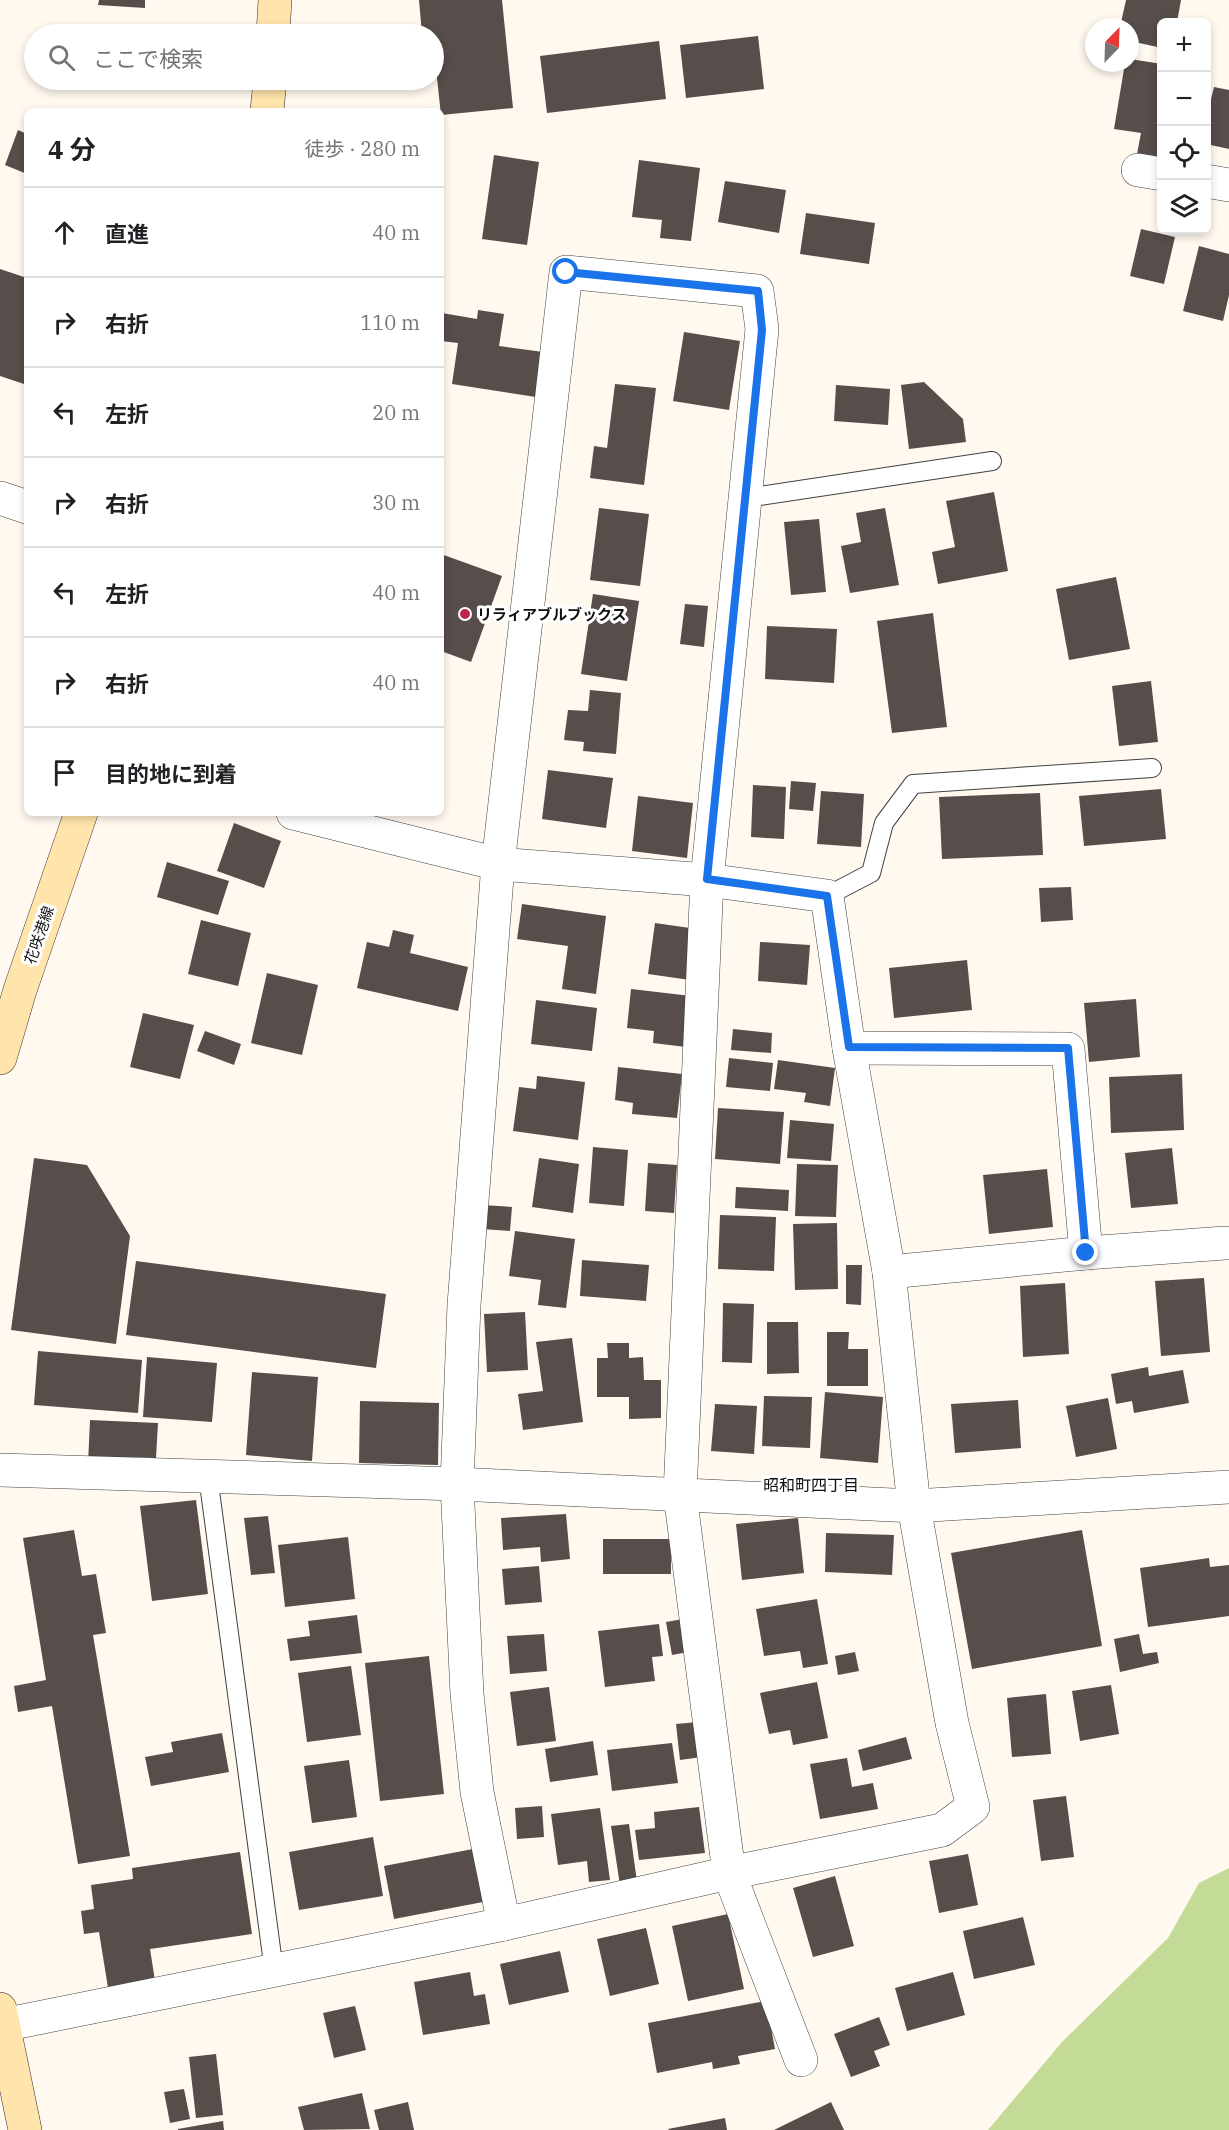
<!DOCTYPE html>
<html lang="ja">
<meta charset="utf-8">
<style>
:root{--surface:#fff;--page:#f6f6f6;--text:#202124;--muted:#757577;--line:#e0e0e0}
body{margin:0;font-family:"IBM Plex Serif","Noto Sans JP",serif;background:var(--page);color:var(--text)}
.controls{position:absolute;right:18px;top:18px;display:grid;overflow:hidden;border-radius:9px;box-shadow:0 3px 9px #0003}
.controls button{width:54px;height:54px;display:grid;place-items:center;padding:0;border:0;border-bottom:2px solid var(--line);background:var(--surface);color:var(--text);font:30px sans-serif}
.compass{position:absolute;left:1085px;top:18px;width:54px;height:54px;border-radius:50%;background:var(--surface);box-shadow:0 3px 9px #0003;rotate:23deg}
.stop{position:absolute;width:18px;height:18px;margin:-14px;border:4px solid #1a73e8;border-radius:50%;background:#fff}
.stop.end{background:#1a73e8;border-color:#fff;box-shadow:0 2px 6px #0008}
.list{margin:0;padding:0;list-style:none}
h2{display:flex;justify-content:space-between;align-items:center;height:78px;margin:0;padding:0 24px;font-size:26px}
h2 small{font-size:20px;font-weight:400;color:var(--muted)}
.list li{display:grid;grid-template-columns:39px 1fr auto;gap:18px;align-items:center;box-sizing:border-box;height:90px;padding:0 24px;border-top:2px solid var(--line)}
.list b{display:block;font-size:22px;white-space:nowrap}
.list em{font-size:20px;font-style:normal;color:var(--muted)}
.icon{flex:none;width:33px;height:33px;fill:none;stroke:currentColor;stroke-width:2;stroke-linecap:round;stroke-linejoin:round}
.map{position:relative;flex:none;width:1229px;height:2130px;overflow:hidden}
.search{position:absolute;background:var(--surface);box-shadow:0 3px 9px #0003;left:24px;top:24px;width:420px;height:66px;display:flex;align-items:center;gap:15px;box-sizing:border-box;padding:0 21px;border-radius:33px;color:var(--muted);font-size:22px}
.panel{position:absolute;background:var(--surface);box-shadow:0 3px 9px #0003;left:24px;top:108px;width:420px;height:708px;border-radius:9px}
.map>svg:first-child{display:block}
.forest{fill:#c4db98}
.building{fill:#574d4a}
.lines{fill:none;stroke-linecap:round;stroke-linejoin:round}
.lane-casing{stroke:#414141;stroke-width:20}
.street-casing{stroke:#414141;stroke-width:34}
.secondary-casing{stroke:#303030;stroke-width:34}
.lane{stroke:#fff;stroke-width:18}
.street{stroke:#fff;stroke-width:33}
.secondary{stroke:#ffe4ab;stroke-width:33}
.route{stroke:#1a73e8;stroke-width:8}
.poi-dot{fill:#c0244c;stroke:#fff;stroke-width:2}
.labels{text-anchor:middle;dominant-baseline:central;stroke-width:6;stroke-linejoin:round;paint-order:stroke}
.poi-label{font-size:15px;font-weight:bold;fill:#0e0e0e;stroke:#fff;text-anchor:start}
.street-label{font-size:15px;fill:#0e0e0e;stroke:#fff}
.neighbourhood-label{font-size:16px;fill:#0e0e0e;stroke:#fff}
</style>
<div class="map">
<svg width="1229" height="2130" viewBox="0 0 1229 2130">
<rect width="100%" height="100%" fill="#fff9f0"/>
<polygon class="forest" points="1229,1868 1229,2130 988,2130 1062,2042 1168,1938 1199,1883"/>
<g class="building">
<polygon points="99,0 145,0 145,8 98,5"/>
<polygon points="419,0 502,0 513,108 441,115 434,51 434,34 422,34"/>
<polygon points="1126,0 1181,0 1177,22 1162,22 1162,48 1130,41 1130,27 1120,27"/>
<polygon points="758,36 764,89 686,98 680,45"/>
<polygon points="659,41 666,99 547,113 540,56"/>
<polygon points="1130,59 1162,64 1162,158 1137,154 1141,133 1114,129 1125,63 1130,63"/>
<polygon points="1214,87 1229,90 1229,149 1206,144 1206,120"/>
<polygon points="18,130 27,134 27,174 5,165"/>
<polygon points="494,155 539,162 527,245 482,239"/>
<polygon points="639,160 700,168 691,241 660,238 662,220 632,217"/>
<polygon points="725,181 786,190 779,233 718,222"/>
<polygon points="806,213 875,223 869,264 800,254"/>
<polygon points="1141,229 1175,237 1164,284 1130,276"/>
<polygon points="1199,246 1229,254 1229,295 1223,321 1183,311"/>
<polygon points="0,269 27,278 27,385 0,376"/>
<polygon points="478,310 504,314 499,346 543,352 536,397 452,384 458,343 441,341 442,313 477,319"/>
<polygon points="684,332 740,341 729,410 673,401"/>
<polygon points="924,382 963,419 966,442 909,449 901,385"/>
<polygon points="615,384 656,388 644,485 590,478 594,446 607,448"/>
<polygon points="836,385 890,389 888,425 834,421"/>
<polygon points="994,492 1008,571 938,584 932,552 955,547 946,501"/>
<polygon points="599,508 649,514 640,586 590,580"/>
<polygon points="885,508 899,585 850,593 841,546 861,542 856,513"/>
<polygon points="819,519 826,592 791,595 784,522"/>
<polygon points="441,554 502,576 471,662 441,651"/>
<polygon points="1116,577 1130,649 1069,660 1056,589"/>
<polygon points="593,594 639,601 627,681 581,674"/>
<polygon points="685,604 708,606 704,647 680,644"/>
<polygon points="933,613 947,727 892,733 877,621"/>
<polygon points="767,626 837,629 834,683 765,679"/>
<polygon points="1151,681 1158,742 1119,746 1112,686"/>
<polygon points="590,690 621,693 616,754 583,751 584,742 564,740 568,710 588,711"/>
<polygon points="548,770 613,778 606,828 542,819"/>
<polygon points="791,781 816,783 813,811 789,809"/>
<polygon points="753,785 786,787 784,839 751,837"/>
<polygon points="1161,789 1166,839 1084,846 1079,796"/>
<polygon points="821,791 864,794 861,847 817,844"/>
<polygon points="1040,793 1043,855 942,859 939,797"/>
<polygon points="638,796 693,803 687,858 632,851"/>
<polygon points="234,823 281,841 264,888 217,871"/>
<polygon points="167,862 229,881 218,915 157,897"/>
<polygon points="1071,887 1073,920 1041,922 1039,888"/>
<polygon points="522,904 606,916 596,994 562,989 568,946 517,939"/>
<polygon points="201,920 251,933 238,986 188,974"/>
<polygon points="655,923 704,930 697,981 648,974"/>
<polygon points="393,930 414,935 410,953 468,967 458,1011 357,988 367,942 389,947"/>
<polygon points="760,942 810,945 807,985 758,981"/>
<polygon points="967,960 972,1010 894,1018 889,968"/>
<polygon points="267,973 318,985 302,1055 251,1043"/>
<polygon points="631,989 700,997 694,1048 653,1043 654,1031 627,1028"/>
<polygon points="1136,999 1140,1057 1089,1062 1084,1003"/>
<polygon points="536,1000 597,1008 592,1051 531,1044"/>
<polygon points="143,1013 194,1025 180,1079 130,1067"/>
<polygon points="733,1029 772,1033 771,1053 731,1050"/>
<polygon points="205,1031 241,1044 234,1065 197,1051"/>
<polygon points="729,1058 773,1063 770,1091 726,1087"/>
<polygon points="778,1060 835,1068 830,1106 804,1102 806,1093 774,1089"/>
<polygon points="618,1067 682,1074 677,1118 632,1114 633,1103 615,1100"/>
<polygon points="1182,1074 1184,1130 1111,1133 1109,1077"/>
<polygon points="537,1076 585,1082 578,1140 513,1131 519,1087 536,1089"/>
<polygon points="718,1108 784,1112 780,1164 715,1159"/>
<polygon points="790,1120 834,1124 831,1161 787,1158"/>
<polygon points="593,1147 628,1150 624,1206 589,1203"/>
<polygon points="1172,1148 1178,1204 1131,1208 1125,1153"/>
<polygon points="34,1158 87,1165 130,1236 116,1344 11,1330"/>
<polygon points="539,1158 579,1164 573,1213 532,1207"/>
<polygon points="648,1163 677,1165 674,1213 645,1211"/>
<polygon points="797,1164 838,1165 836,1217 795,1216"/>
<polygon points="1047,1169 1053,1227 989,1234 983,1175"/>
<polygon points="736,1187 789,1190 788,1211 735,1208"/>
<polygon points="483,1205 512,1207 510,1231 482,1229"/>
<polygon points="720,1215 776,1217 774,1271 718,1269"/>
<polygon points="837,1223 838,1289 795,1290 793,1224"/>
<polygon points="515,1231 575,1239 566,1308 538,1305 541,1280 509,1276"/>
<polygon points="582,1260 649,1265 646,1301 580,1296"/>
<polygon points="136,1261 386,1294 376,1368 126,1335"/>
<polygon points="846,1265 862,1265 861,1305 846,1304"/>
<polygon points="1204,1278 1210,1352 1161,1356 1155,1281"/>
<polygon points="1065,1283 1069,1354 1023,1357 1020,1286"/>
<polygon points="723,1303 754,1304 752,1363 722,1362"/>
<polygon points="525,1312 528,1370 487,1372 484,1314"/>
<polygon points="767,1322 798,1322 799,1373 767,1374"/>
<polygon points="827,1332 849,1332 848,1349 868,1349 868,1386 827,1386"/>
<polygon points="572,1338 583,1422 523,1430 518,1394 543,1391 536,1342"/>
<polygon points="607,1343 629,1343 629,1358 643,1357 644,1380 661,1380 661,1418 629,1419 629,1397 597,1397 597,1358 608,1358"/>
<polygon points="38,1351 142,1360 138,1413 34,1405"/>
<polygon points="147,1357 217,1363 212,1422 143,1417"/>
<polygon points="1148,1367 1149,1376 1183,1370 1189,1403 1134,1413 1132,1401 1116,1404 1111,1374"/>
<polygon points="252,1372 318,1377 312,1461 246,1455"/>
<polygon points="825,1392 883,1397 878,1463 820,1458"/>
<polygon points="764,1396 812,1397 810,1448 762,1446"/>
<polygon points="1108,1398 1117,1449 1076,1457 1066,1406"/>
<polygon points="1018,1400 1021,1448 955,1453 951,1404"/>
<polygon points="360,1401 439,1403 438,1465 359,1463"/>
<polygon points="715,1404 757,1406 754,1454 711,1451"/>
<polygon points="90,1420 158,1423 156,1458 131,1457 131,1466 88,1464"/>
<polygon points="196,1500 208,1594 152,1601 140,1506"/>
<polygon points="566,1514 570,1559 541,1562 540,1547 503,1550 501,1518"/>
<polygon points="268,1516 275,1573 251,1575 244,1518"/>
<polygon points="798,1518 804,1573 742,1580 736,1524"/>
<polygon points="74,1530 82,1576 96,1574 106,1633 93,1635 130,1856 78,1864 52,1706 18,1712 14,1686 46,1680 23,1538"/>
<polygon points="1082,1530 1102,1646 972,1669 951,1553"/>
<polygon points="826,1533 894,1535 892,1575 825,1572"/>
<polygon points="348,1537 355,1599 285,1607 278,1545"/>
<rect x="603" y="1539" width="68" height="35"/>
<polygon points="1209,1558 1210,1567 1229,1565 1229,1616 1148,1627 1140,1568"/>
<polygon points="539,1566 542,1602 505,1605 502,1569"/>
<polygon points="817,1599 828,1664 803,1668 800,1651 764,1656 756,1609"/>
<polygon points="357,1615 362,1653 290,1661 287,1639 310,1636 308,1621"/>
<polygon points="683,1619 688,1652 672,1655 666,1622"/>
<polygon points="659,1624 663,1656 652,1657 655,1681 605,1687 598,1631"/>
<polygon points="544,1634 547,1671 510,1674 507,1636"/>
<polygon points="1139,1634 1143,1654 1157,1652 1159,1663 1120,1672 1114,1639"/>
<polygon points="855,1652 859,1671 838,1675 835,1656"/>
<polygon points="429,1656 444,1794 380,1801 365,1663"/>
<polygon points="351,1666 361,1735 307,1742 298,1673"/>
<polygon points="817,1682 828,1738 793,1745 790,1730 769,1734 760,1693"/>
<polygon points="1111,1685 1119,1734 1080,1741 1072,1691"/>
<polygon points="549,1687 556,1741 517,1746 510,1692"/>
<polygon points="1046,1694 1051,1754 1012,1757 1007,1698"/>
<polygon points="698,1722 702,1757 680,1760 676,1724"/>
<polygon points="222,1733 229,1772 151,1786 145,1757 173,1752 171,1742"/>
<polygon points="906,1737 912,1759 863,1771 858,1750"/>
<polygon points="593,1741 598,1775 550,1782 545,1749"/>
<polygon points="672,1743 678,1783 612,1791 607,1750"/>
<polygon points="847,1758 852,1787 873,1783 878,1809 820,1819 810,1764"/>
<polygon points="349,1760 357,1817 312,1823 304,1766"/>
<polygon points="1066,1796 1074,1857 1041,1861 1033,1800"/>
<polygon points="542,1806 544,1837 517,1839 515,1808"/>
<polygon points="699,1807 705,1853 639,1860 635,1830 655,1828 654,1812"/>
<polygon points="600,1808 610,1880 589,1882 587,1861 558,1865 551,1814"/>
<polygon points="629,1824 638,1889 621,1892 611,1826"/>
<polygon points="373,1837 383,1896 299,1910 289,1852"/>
<polygon points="473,1849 483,1902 394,1919 384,1866"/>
<polygon points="240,1852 252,1934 150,1949 156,1987 109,1994 99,1932 84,1934 81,1911 94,1909 91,1885 133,1879 132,1868"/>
<polygon points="968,1854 978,1905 939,1913 929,1861"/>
<polygon points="835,1876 854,1946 813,1957 793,1888"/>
<polygon points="728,1914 744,1989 688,2001 672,1926"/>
<polygon points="1023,1917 1035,1965 974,1979 963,1931"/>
<polygon points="646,1928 659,1984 610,1996 597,1939"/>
<polygon points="560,1951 569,1992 509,2005 500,1964"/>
<polygon points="470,1972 474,1996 485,1994 490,2024 423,2035 414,1982"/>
<polygon points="953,1972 965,2015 907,2031 895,1988"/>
<polygon points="766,2001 775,2049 738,2056 740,2064 713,2069 712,2062 657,2073 648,2023"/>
<polygon points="355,2006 366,2050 334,2058 323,2013"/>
<polygon points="879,2017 890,2045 874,2051 880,2066 851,2077 834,2034"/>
<polygon points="216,2054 223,2115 196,2118 189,2057"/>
<polygon points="184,2089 190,2119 170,2123 164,2092"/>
<polygon points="362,2093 370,2129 304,2130 298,2107"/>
<polygon points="408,2102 414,2130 379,2130 374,2110"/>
<polygon points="831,2102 844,2130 774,2130"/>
<polygon points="725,2118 727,2130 669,2130 668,2129"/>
<polygon points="223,2121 224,2130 178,2130 178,2129"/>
</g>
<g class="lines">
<g class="lane-casing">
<g id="lane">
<polyline points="746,498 992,461"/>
<polyline points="827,896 871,873 884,823 913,784 1152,768"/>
<polyline points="208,1476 274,1971"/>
</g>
</g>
<g class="street-casing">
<g id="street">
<polyline points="1138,170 1162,174"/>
<polyline points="1206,181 1229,185"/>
<polyline points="0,498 27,507"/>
<polyline points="849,1048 1068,1049 1086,1253"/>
<polyline points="889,1272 1086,1253 1225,1243"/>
<polyline points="0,1470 457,1484 914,1506 1229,1487"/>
<polyline points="504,1924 477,1792 467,1694 457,1484 464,1305 498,864 566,272 757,291 762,329 707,880 680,1494 729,1873 801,2060"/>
<polyline points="3,2025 504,1924 729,1873 942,1830 973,1807 952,1723 914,1506 889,1272 849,1048 827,896 707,880 498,864 293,813"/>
</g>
</g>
<g class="secondary-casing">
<g id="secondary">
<polyline points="273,34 275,0"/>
<polyline points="267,111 270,80"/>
<polyline points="0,1058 20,990 81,813"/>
<polyline points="0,2009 25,2130"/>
</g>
</g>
<use href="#lane" class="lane"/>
<use href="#street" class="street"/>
<use href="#secondary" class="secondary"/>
</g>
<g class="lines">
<polyline class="route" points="566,272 758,291 762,330 707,879 827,896 849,1047 1068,1048 1086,1253"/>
</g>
<circle class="poi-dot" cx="465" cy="614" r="6"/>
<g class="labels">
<g class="poi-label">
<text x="477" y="614">リラィアブルブックス</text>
</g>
<g class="street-label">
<text transform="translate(39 935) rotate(-71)">花咲港線</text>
</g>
<g class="neighbourhood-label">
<text x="811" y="1485">昭和町四丁目</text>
</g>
</g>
</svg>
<div class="controls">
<button>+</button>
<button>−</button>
<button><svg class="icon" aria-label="locate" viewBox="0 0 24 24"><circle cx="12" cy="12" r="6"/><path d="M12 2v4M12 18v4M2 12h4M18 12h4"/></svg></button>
<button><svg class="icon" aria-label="layers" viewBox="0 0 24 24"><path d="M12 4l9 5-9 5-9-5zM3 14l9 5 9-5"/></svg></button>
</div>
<svg class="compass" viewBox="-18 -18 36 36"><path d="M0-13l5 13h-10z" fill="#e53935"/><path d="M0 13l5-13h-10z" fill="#757577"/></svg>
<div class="stop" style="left:566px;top:272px"></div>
<div class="stop end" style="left:1086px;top:1253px"></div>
<div class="search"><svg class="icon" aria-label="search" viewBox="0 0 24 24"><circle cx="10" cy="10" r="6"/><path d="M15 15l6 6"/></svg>ここで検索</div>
<section class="panel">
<h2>4 分<small>徒歩 · 280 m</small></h2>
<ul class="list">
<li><svg class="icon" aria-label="ahead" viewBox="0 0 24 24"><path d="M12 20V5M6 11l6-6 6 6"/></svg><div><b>直進</b></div><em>40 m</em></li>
<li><svg class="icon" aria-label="right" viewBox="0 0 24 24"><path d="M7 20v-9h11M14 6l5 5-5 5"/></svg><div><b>右折</b></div><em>110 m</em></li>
<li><svg class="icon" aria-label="left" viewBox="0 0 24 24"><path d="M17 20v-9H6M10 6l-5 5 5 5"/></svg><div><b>左折</b></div><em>20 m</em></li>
<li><svg class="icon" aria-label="right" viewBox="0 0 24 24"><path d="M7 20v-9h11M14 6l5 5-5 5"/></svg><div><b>右折</b></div><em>30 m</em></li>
<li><svg class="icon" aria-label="left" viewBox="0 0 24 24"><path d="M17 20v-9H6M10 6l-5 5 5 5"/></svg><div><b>左折</b></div><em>40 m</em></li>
<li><svg class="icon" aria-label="right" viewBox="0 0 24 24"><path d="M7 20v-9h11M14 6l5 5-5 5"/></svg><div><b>右折</b></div><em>40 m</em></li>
<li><svg class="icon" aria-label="arrive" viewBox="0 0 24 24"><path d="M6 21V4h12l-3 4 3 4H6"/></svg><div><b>目的地に到着</b></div></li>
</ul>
</section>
</div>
